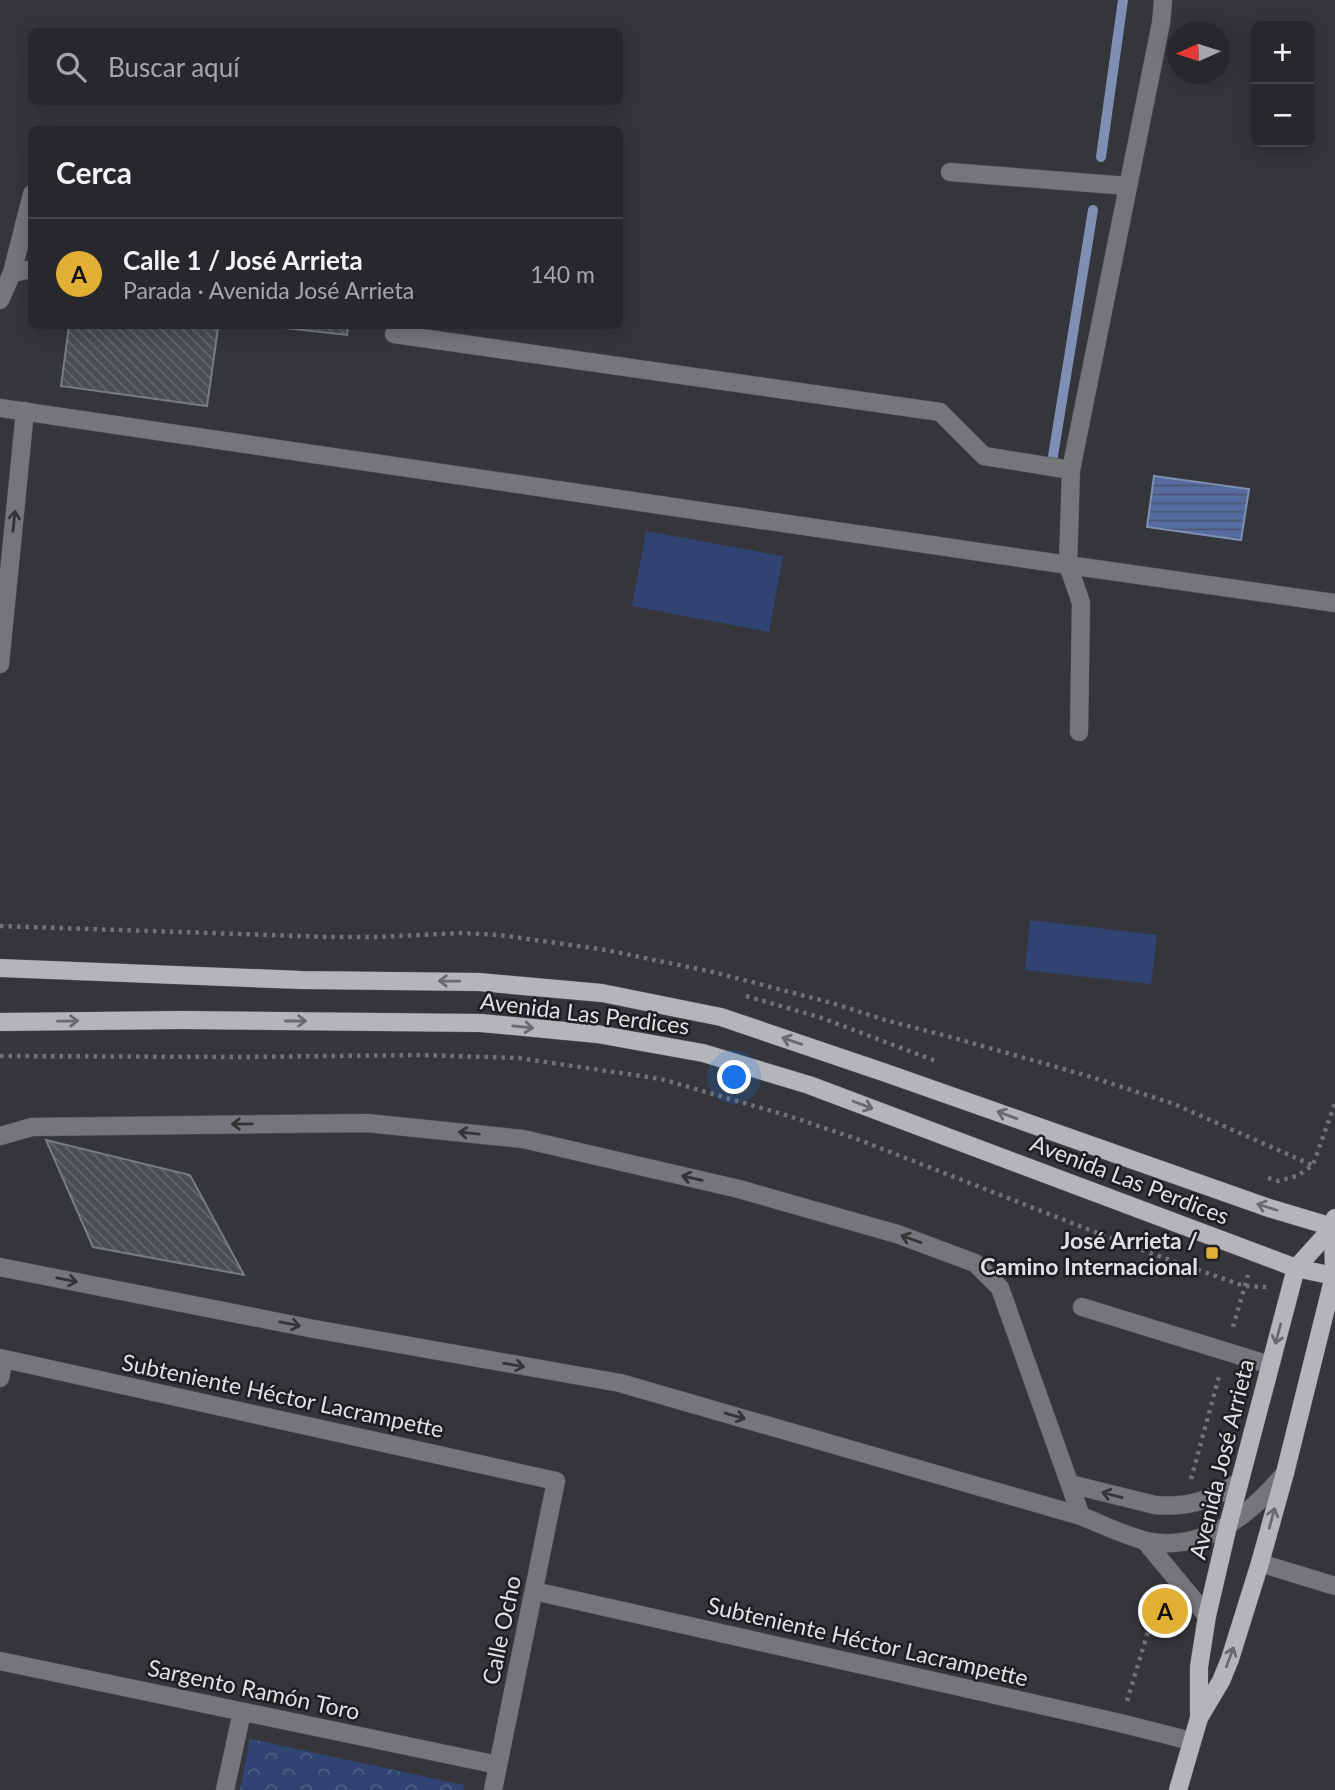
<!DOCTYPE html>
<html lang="es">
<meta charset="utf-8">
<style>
:root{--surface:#27282c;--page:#2f3034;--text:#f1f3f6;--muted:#a4a6a9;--line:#434448;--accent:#e0af34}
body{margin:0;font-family:Lato,sans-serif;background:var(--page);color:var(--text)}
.controls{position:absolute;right:21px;top:21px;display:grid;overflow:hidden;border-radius:10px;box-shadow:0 4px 18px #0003}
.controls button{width:63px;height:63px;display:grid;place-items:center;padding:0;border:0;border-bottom:2px solid var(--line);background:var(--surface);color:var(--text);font:35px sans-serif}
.compass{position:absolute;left:1167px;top:21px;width:63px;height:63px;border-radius:50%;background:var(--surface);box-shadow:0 4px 18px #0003;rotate:267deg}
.you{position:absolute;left:735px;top:1078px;width:24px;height:24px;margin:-18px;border:5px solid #fff;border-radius:50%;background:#1a73e8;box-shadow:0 0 0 10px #1a73e833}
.badge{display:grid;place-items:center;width:46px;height:46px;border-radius:50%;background:var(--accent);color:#111;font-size:23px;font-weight:700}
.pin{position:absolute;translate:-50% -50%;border:4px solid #fff;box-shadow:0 2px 7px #0006}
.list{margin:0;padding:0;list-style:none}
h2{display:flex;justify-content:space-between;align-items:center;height:91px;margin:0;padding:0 28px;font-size:30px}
h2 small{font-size:23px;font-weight:400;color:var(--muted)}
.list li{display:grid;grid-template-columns:46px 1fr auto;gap:21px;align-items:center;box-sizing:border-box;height:112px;padding:0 28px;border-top:2px solid var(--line)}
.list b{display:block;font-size:26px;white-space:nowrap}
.list p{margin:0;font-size:23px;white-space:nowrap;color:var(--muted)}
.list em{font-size:23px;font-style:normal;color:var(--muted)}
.icon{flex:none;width:38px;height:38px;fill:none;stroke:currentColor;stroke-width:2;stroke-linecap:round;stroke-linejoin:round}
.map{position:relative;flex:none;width:1335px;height:1790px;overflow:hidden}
.search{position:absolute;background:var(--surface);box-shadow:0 4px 18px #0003;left:28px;top:28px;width:595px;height:77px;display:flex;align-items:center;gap:18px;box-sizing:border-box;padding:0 24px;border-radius:10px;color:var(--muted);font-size:26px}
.panel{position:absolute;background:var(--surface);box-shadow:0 4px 18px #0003;left:28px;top:126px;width:595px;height:203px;border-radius:10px}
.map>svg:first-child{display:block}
.green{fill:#304372}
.park{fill:url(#park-crowns)}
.water{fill:url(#water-rules);stroke:#7f8fb4;stroke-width:2}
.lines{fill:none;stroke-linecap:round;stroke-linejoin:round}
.stream{stroke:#7f8fb4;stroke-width:10}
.building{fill:url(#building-back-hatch);stroke:#787b80;stroke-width:2}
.minor-casing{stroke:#535559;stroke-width:19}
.major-casing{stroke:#535559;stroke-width:19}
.path{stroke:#707276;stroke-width:4.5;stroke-dasharray:3.5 5;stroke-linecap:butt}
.minor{stroke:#757679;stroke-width:18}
.major{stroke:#b3b5ba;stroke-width:18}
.oneway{stroke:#333436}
.oneway2{stroke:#686a6d}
.poi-dot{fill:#e0af34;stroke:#1d1e20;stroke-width:2.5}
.labels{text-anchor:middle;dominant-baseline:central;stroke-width:5;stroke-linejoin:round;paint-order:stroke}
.street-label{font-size:23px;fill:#e0e1e4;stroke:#1d1e20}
.poi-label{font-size:23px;font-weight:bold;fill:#e0e1e4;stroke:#1d1e20;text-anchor:end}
</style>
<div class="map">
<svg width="1335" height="1790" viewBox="0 0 1335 1790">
<defs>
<pattern id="park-crowns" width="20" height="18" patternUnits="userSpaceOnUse" patternTransform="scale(1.75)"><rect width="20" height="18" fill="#304372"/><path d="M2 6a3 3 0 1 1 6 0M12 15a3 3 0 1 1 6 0" fill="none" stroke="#4e5e86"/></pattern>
<pattern id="water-rules" width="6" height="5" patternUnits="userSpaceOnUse" patternTransform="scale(1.75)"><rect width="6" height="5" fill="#566ca0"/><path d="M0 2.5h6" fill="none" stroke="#4c5872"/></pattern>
<pattern id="building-back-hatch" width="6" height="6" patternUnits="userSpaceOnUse" patternTransform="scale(1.75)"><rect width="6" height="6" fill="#4a4d51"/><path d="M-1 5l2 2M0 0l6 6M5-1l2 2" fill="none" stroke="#64666a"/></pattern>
</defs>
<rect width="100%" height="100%" fill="#34363b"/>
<g class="green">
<polygon points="646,531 783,556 769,632 632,606"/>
<polygon points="1030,920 1157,935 1151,984 1025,970"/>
</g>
<polygon class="park" points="250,1739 464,1785 463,1790 240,1790"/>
<polygon class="water" points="1154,476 1249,489 1241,540 1147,527"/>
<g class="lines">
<g class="stream">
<polyline points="1101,157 1123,0"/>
<polyline points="1053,456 1093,210"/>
</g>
</g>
<g class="building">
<polygon points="69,326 197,326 218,328 207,406 61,386"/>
<polygon points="267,326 348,326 347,335"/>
<polygon points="46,1140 190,1175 244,1275 93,1247"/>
</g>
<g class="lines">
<g class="minor-casing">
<g id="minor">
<polyline points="1163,0 1161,23 1071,470 1068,565 1335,603"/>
<polyline points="950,172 1128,186"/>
<polyline points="12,273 32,269"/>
<polyline points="0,300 12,273 32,194"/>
<polyline points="394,334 940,412 984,456 1071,470"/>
<polyline points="0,408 1068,565 1081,603 1079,732"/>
<polyline points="0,664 25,411"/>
<polyline points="0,1136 32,1127 367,1123 523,1139 739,1189 897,1234 975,1263 1000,1288 1081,1516"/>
<path d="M0,1267L314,1329L620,1383L1081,1516C1102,1524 1125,1536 1147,1541C1204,1553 1251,1514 1285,1473"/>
<polyline points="1082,1307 1270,1365"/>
<polyline points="0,1358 556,1481 493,1790"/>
<polyline points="0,1378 4,1359"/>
<path d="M1070,1484L1155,1505C1187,1508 1212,1500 1239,1482"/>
<polyline points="1145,1541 1207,1616"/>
<polyline points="1260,1563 1335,1586"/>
<polyline points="534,1591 1120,1723 1191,1741"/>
<polyline points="0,1661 498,1765"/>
<polyline points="225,1790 242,1712"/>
</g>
</g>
<g class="major-casing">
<g id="major">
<polyline points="0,968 301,980 479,982 602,993 721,1017 886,1073 1269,1208 1333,1227"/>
<polyline points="0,1022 181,1020 481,1023 597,1034 703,1053 809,1085 1296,1268 1334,1276"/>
<polyline points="1199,1718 1199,1667 1207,1616 1228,1526 1296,1268 1333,1227"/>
<polyline points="1178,1790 1199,1718 1221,1681 1230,1659 1260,1563 1285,1473 1334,1276 1333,1227 1335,1218"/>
</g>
</g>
<g class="path">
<polyline points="0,926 329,937 377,937 462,933 500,935 606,950 713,972 832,1003 885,1020 958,1039 1088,1076 1174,1104 1312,1165"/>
<polyline points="746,996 819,1017 936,1061"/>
<polyline points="0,1056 241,1057 420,1055 519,1058 661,1079 789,1116 857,1139 1136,1248 1244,1286 1266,1287"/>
<polyline points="1268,1178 1278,1181 1297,1176 1313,1165 1335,1103"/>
<polyline points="1233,1327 1248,1275"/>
<polyline points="1191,1479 1220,1373"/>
<polyline points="1127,1701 1159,1595"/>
</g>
<use href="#minor" class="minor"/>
<use href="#major" class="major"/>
</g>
<defs><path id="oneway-shaft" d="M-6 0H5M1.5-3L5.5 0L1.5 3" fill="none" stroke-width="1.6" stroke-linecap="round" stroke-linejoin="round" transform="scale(1.75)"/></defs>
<g class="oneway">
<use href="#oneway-shaft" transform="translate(14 521) rotate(-84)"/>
<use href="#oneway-shaft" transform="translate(242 1124) rotate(179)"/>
<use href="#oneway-shaft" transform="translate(469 1133) rotate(-174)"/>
<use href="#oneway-shaft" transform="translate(692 1178) rotate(-167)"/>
<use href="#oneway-shaft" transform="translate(911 1239) rotate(-160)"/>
<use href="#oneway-shaft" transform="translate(67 1280) rotate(11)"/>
<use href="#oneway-shaft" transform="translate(290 1324) rotate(11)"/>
<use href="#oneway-shaft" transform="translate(514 1365) rotate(10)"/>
<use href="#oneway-shaft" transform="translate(735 1416) rotate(16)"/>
<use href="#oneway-shaft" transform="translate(1112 1495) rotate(-165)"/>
</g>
<g class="oneway2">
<use href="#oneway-shaft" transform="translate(449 981) rotate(-179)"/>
<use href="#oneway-shaft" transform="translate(68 1021) rotate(-1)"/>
<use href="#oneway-shaft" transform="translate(296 1021)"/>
<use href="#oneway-shaft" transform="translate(523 1027) rotate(6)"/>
<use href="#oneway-shaft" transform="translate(792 1041) rotate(-161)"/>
<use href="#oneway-shaft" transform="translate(863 1105) rotate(21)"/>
<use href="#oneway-shaft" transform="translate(1007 1115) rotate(-160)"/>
<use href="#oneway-shaft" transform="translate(1267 1207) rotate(-162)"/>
<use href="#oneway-shaft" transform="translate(1278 1334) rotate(105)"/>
<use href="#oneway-shaft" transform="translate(1272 1518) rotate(-75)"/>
<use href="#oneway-shaft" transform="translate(1230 1657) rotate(-70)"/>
</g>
<rect class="poi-dot" x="1205" y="1246" width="14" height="14" rx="3.5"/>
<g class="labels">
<g class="street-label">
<text transform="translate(585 1013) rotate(7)">Avenida Las Perdices</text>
<text transform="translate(1130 1179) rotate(21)">Avenida Las Perdices</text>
<text transform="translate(283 1395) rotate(12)">Subteniente Héctor Lacrampette</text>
<text transform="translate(1221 1459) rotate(-76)">Avenida José Arrieta</text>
<text transform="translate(501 1630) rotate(-78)">Calle Ocho</text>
<text transform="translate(868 1641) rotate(13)">Subteniente Héctor Lacrampette</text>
<text transform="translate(254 1689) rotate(12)">Sargento Ramón Toro</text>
</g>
<g class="poi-label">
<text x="1198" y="1240">José Arrieta /<tspan x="1198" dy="26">Camino Internacional</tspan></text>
</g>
</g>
</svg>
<div class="controls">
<button>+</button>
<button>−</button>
</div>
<svg class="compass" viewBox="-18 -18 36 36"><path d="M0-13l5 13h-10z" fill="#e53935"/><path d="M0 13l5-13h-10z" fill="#a4a6a9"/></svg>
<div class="you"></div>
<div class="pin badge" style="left:1165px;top:1611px">A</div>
<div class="search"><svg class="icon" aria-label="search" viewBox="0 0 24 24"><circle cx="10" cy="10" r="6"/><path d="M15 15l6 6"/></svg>Buscar aquí</div>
<section class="panel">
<h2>Cerca<small></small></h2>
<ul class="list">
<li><span class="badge">A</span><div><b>Calle 1 / José Arrieta</b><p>Parada · Avenida José Arrieta</p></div><em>140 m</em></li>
</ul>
</section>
</div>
